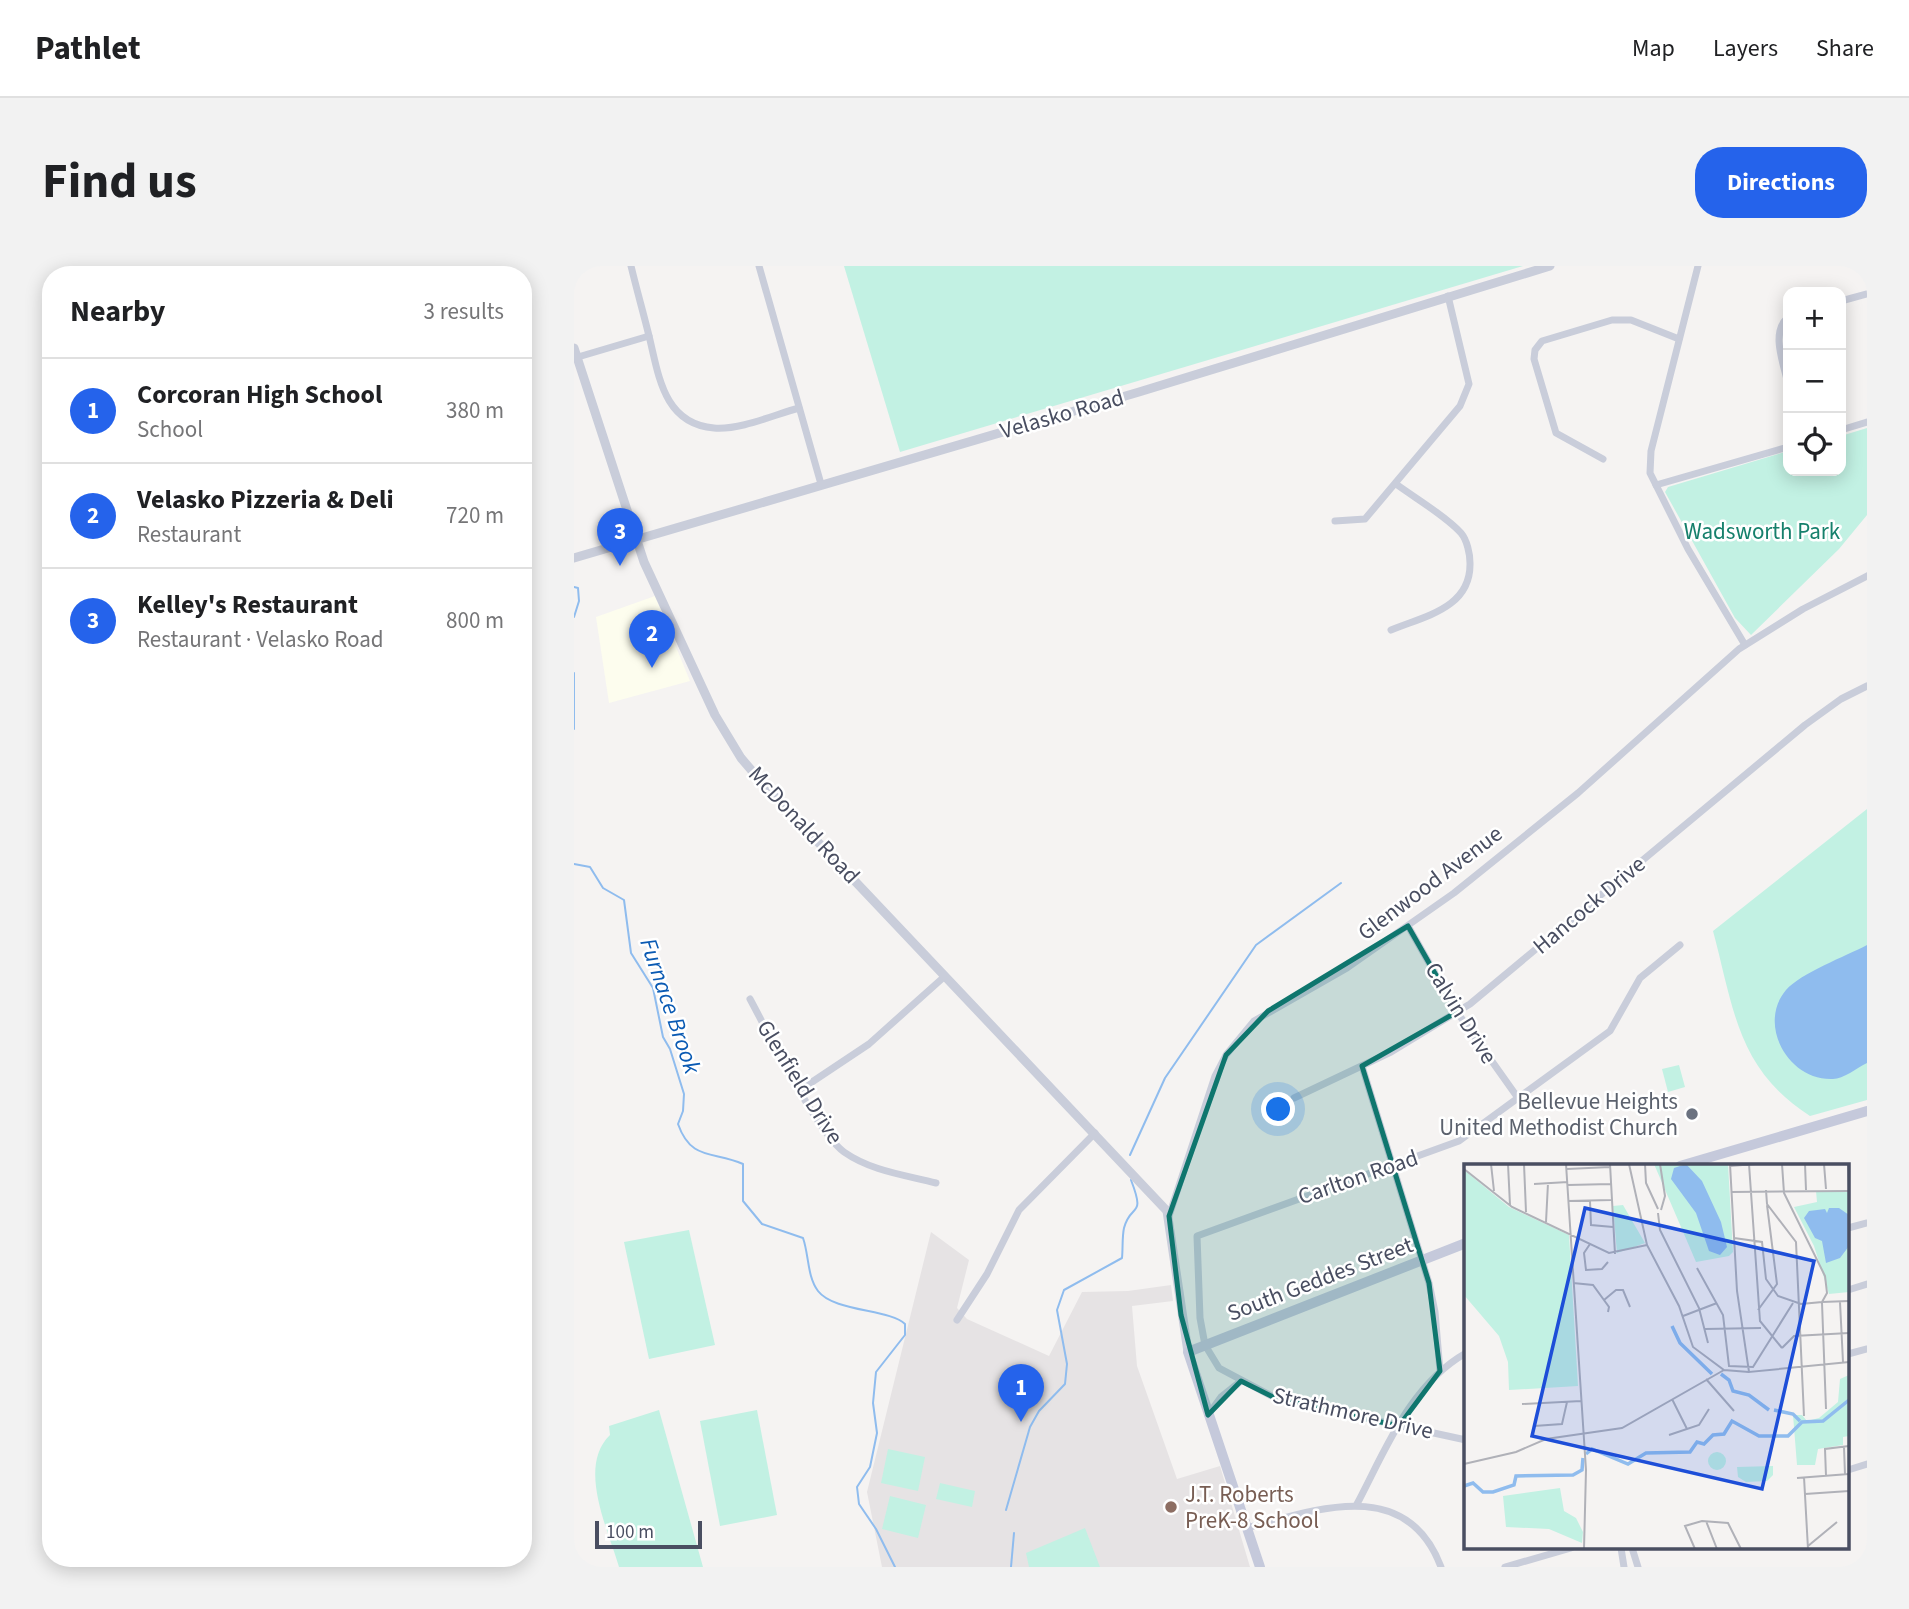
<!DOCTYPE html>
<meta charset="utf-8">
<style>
:root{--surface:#fff;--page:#f2f2f2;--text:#202124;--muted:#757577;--line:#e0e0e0;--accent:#2563eb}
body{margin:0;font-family:"Source Sans 3",sans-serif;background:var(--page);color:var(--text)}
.controls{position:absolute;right:21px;top:21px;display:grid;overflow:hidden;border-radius:14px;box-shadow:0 4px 18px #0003}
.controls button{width:63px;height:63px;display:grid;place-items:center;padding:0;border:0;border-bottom:2px solid var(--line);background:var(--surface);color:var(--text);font:35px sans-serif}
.scale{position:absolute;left:21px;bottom:18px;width:107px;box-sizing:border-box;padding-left:7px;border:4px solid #494e61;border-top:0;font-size:19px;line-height:24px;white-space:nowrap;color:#494e61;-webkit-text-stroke:5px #fff;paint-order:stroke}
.you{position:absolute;left:705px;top:844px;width:24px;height:24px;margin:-18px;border:5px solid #fff;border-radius:50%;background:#1a73e8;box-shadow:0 0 0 10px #1a73e833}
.badge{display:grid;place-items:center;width:46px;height:46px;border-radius:50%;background:var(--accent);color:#fff;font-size:23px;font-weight:700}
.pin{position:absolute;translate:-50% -58px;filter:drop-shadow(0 2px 4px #0008)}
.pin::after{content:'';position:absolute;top:37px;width:24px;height:21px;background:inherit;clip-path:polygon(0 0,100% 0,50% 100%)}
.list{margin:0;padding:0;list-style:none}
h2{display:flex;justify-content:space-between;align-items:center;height:91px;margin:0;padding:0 28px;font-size:30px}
h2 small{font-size:23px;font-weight:400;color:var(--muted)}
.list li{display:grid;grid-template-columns:46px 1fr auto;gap:21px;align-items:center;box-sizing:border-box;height:105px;padding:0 28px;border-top:2px solid var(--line)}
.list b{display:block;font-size:26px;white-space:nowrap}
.list p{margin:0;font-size:23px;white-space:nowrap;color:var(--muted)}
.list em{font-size:23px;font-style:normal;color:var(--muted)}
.icon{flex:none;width:38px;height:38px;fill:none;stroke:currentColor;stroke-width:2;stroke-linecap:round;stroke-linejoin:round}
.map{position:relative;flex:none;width:1293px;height:1301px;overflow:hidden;border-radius:28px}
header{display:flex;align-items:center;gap:42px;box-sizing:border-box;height:98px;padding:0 35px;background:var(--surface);border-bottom:2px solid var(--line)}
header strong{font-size:33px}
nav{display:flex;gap:38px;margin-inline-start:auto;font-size:24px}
.intro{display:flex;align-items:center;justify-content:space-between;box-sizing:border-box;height:168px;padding:0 42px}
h1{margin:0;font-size:49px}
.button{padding:18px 32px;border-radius:28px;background:var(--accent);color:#fff;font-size:24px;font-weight:700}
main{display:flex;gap:42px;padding:0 42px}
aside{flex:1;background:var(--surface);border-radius:28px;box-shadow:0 4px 18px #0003}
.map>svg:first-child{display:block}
.commercial{fill:#fdfdee}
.education{fill:#e6e3e4}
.green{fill:#c2f1e3}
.water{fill:#8fbcee}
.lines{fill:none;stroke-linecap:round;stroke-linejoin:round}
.stream{stroke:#8fbcee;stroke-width:2}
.minor{stroke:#c9cdda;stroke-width:7}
.tertiary{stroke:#c9cdda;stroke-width:9}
.secondary{stroke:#c5c9db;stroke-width:10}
.marked{fill:#0f766e;fill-opacity:0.2;stroke:#0f766e;stroke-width:5;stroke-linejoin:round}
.worship-dot{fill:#6b7280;stroke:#fff;stroke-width:2.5}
.education-dot{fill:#8d6e63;stroke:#fff;stroke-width:2.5}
.labels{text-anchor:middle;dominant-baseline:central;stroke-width:5;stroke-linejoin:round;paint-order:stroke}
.street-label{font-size:23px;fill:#494e61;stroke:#fff}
.park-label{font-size:23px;fill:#16806c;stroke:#fff}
.worship-label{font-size:23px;fill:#5b616d;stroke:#fff;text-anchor:end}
.education-label{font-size:23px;fill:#785e54;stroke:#fff;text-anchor:start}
.water-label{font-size:24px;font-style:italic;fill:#0a5ab3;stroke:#fff}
.inset-river{fill:none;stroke:#8fbcee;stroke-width:3.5}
.inset-road{fill:none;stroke:#b0b1b8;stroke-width:2}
.view{fill:#1d4ed8;fill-opacity:0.15;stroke:#1d4ed8;stroke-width:3.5}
.inset-edge{fill:none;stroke:#494e61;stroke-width:3.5}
</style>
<header>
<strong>Pathlet</strong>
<nav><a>Map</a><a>Layers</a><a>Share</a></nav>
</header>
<div class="intro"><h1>Find us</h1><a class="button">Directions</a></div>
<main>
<aside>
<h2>Nearby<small>3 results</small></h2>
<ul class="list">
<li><span class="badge">1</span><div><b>Corcoran High School</b><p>School</p></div><em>380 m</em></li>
<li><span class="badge">2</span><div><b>Velasko Pizzeria &amp; Deli</b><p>Restaurant</p></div><em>720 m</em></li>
<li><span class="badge">3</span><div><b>Kelley's Restaurant</b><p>Restaurant · Velasko Road</p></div><em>800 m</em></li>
</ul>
</aside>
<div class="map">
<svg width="1293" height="1301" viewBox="0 0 1293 1301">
<rect width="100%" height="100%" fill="#f5f3f2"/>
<polygon class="commercial" points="81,330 116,415 35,437 22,351"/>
<polygon class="education" points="357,966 395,994 383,1042 393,1053 475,1090 508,1026 554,1025 597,1019 599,1035 558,1040 563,1100 603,1213 646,1200 676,1301 308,1301 293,1226"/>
<g class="green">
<polygon points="270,0 949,0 326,186"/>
<polygon points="1293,162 1293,249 1265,283 1177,369 1161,352 1091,226 1094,221 1214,185 1214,205 1267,205 1267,170"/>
<path d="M1293,543V834L1236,850C1163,803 1160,743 1139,665Z"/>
<polygon points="1105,799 1111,821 1094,826 1088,803"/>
<polygon points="115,964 141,1079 75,1093 50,976"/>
<path d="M85,1144L129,1301H45C34,1263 3,1201 36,1169L35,1160Z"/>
<polygon points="183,1144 203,1249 146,1260 126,1155"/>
<polygon points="314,1183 351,1191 344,1225 307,1217"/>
<polygon points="366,1217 401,1225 398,1241 362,1233"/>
<polygon points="316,1230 352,1239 344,1272 308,1263"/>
<polygon points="511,1262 526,1301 455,1301 452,1287"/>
</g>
<path class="water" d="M1293,679V797C1283,802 1269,813 1259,813C1214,815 1183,758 1212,724C1227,707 1272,690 1293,679Z"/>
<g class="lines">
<g class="stream">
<polyline points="0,321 4,322 5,335 0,351"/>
<polyline points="0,407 0,463"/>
<path d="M0,598L16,601L29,622L50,634L57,687L79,722L89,771L96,783L110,828L109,845L104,858C117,895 139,885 169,898V935L188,958L229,972C235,989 233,1010 244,1025C260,1046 316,1043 331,1058V1069L302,1106L299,1137L303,1167L296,1201L283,1221L285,1238L302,1263L321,1301"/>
<polyline points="556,889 591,812 682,679 767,617"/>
<path d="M432,1244L456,1161L465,1145L491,1118L493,1098L483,1044L490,1024L548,992C549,982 548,971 550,962C557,936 572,953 557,914"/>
<polyline points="437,1301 440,1267"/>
</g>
<g class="minor">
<path d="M57,0C63,25 70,49 76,74C85,112 91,158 140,162C167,164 199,149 225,142"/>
<polyline points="185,0 247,218"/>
<polyline points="1124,0 1077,185 1076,207 1114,283 1171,379"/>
<polyline points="1267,35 1293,28"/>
<path d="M1214,51C1196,67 1210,98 1214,118"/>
<polyline points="4,91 75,70"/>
<polyline points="1267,164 1293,156"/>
<polyline points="1029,193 982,167 960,93 961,84 968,75 1038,54 1057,54 1105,73"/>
<polyline points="1082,219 1214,181"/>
<polyline points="761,255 791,253 886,140 895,118 874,30"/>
<path d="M817,364C851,350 897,342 896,297C896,288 893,274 887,267C872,250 841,232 822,218"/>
<polyline points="834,660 883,746 944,832"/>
<path d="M176,733C194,766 243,867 270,886C297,905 331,909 362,917"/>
<polyline points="788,800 855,1017 861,1046 866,1105"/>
<polyline points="226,824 295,778 371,710"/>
<polyline points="720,832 817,786 896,738 1231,459 1267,433 1293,420"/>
<polyline points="595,950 641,810 652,789 680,755 773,702 880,627 1004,527 1165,383 1229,343 1293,310"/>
<polyline points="1274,962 1293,957"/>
<polyline points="1274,1024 1293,1018"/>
<polyline points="383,1054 413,1008 445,944 521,867"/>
<polyline points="1274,1088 1293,1083"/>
<polyline points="634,1149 647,1131 667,1115"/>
<polyline points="892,1174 703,1133 645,1102 631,1079 626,1052 623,970 885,875 1036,765 1066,712 1106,679"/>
<polyline points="1274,1204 1293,1198"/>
<path d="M783,1238C812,1183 836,1119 892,1087"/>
<path d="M673,1262C743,1243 833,1210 867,1301"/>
<polyline points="1047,1282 1050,1301"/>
<polyline points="1058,1282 1064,1301"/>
<polyline points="931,1301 997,1282"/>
</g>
<g class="tertiary">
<polyline points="0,82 70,296 141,449 167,492 191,520 593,945 614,1086"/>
<polyline points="0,292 565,126 976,0"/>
</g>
<g class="secondary">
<polyline points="1106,900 1293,845"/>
<polyline points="686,1301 614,1086 892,977"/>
</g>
</g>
<path class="marked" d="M834,660L883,746L788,800L855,1017L866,1105L825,1160L703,1133L667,1115L634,1149L607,1049L595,950L652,789L694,745Z"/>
<circle class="worship-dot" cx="1118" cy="848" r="7"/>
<circle class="education-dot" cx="597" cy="1241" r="7"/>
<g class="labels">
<g class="street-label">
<text transform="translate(488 148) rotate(-16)">Velasko Road</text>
<text transform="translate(230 559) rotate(47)">McDonald Road</text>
<text transform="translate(856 617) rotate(-37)">Glenwood Avenue</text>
<text transform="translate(1015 639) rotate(-40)">Hancock Drive</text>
<text transform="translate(887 747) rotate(58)">Calvin Drive</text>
<text transform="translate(226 816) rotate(58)">Glenfield Drive</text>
<text transform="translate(784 911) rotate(-19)">Carlton Road</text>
<text transform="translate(746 1013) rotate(-21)">South Geddes Street</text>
<text transform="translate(779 1147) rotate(13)">Strathmore Drive</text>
</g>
<g class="park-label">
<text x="1188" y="265">Wadsworth Park</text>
</g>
<g class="worship-label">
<text x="1104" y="835">Bellevue Heights<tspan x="1104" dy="26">United Methodist Church</tspan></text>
</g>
<g class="education-label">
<text x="611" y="1228">J.T. Roberts<tspan x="611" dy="26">PreK-8 School</tspan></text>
</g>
<g class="water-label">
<text transform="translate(96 740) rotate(71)">Furnace Brook</text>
</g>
</g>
<g transform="translate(890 898)">
<rect width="385" height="385" fill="#f5f3f2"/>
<path d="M190,0H264L269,88L265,92L232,98ZM0,6L45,43L105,71L114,222L45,226L44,198L35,172L0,131ZM352,27L385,28V128L365,130L350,82L330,43L353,38ZM159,41L181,79L153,89L149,42ZM385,211V272L379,273V281L354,285L351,301H333L329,251H338L343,257L355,254L374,238L376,215ZM244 297a9 9 0 1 1 18 0a9 9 0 1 1-18 0ZM309,302V311L303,317L282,318L274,313L273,303ZM96,324L100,347L112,354L119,368L118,379L85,365L42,363L39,332Z" fill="#c2f1e3"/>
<path d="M222,0L238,17L257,58L263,83L256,91L245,87L232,49L207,15L210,4ZM365,44H375L385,51V82L376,94L362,99L358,77L351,74L340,54L345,47L361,45L363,49Z" fill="#8fbcee"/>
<path class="inset-river" d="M208,162L216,179L248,210M257,210L265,216L269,227L285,231L305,246M310,246L329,250L336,257M122,290L128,285L164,300L182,289L226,288L233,278L240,280L249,271L260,270L268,257L295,272H324L338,258L359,257L385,236M0,322L9,319L19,328H29L50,321L52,312L109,311L118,306L119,294"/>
<path class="inset-road" d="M27,0L30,27M44,0L46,41M60,0L62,48M102,0L122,306L120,385M146,0L151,90M165,0L183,81L215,142L229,183L260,206L285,208M181,0L182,19L194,45M196,0L201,32L197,46M266,0L273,127L285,208L385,198M285,0L296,157L318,184M341,0L342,26M360,0L362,25M384,0L385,24M266,2L291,0M0,5L48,43L145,89L183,81M103,5L146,3M70,20L104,18M104,21L147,20M302,26L303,40L332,78L340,252M267,28L385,27M104,37L147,36M126,37L127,61L149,63M194,49L196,66L235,144L244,179M82,58L84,19M270,74L298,78L302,115L314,132L337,140L358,138L363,129L361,112L320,29L318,0M126,80L120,89L122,106L138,105L144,98M233,104L259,151L265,202L289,203L329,139M109,119L129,121L145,143L144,148M140,136L152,126H159L166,143M358,138L385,137M376,138L379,198M358,139L362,245M294,146L313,120L303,41M219,152L253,139M241,165L297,164M318,184L330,172L385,169M242,215L270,247M208,235L223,265M58,240L117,237M70,262L98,260L103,238M205,271L235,261L245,245M380,283L381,311M0,300L52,288L82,275L158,264L260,206M362,312L361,285L385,282M340,313L344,385M333,314L385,310M341,330L385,327M242,357L253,385M344,382L373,358M231,385L221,362L238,357L264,359L277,385"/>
<path class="view" d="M121,44L350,97L298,325L68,272Z"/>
<rect width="385" height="385" class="inset-edge"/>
</g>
</svg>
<div class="controls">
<button>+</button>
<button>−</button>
<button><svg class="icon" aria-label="locate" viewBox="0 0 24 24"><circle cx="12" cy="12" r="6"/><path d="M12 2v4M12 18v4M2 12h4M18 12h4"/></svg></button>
</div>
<div class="scale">100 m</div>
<div class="you"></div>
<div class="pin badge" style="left:447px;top:1156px">1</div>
<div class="pin badge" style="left:78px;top:402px">2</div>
<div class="pin badge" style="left:46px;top:300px">3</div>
</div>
</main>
